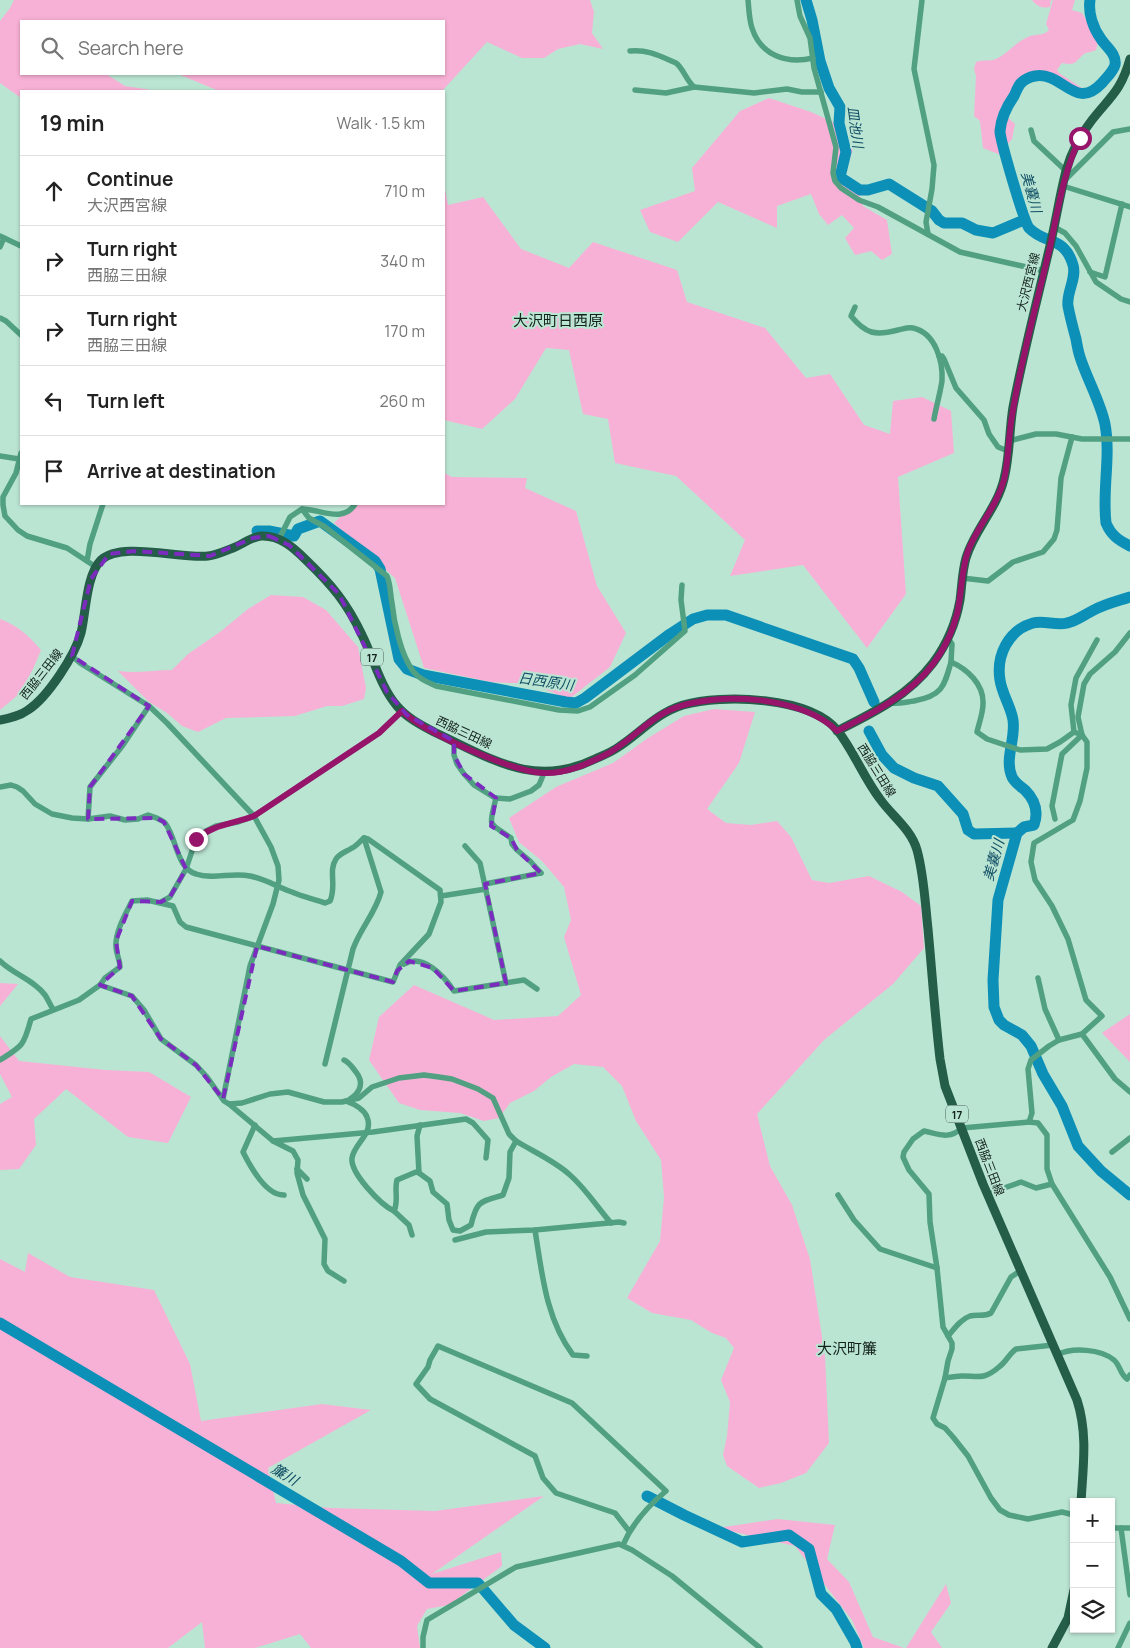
<!DOCTYPE html>
<meta charset="utf-8">
<style>
:root{--surface:#fff;--page:#f2f2f2;--text:#222;--muted:#767676;--line:#e0e0e0}
body{margin:0;font-family:Manrope,"Noto Sans JP",sans-serif;background:var(--page);color:var(--text)}
.controls{position:absolute;right:15px;bottom:15px;display:grid;overflow:hidden;border-radius:0px;box-shadow:0 1px 4px #0004}
.controls button{width:45px;height:45px;display:grid;place-items:center;padding:0;border:0;border-bottom:1px solid var(--line);background:var(--surface);color:var(--text);font:25px sans-serif}
.stop{position:absolute;width:15px;height:15px;margin:-11px;border:4px solid #97146b;border-radius:50%;background:#fff}
.stop.end{background:#97146b;border-color:#fff;box-shadow:0 1px 5px #0008}
.list{margin:0;padding:0;list-style:none}
h2{display:flex;justify-content:space-between;align-items:center;height:65px;margin:0;padding:0 20px;font-size:21px}
h2 small{font-size:16px;font-weight:400;color:var(--muted)}
.list li{display:grid;grid-template-columns:32px 1fr auto;gap:15px;align-items:center;box-sizing:border-box;height:70px;padding:0 20px;border-top:1px solid var(--line)}
.list b{display:block;font-size:19px;white-space:nowrap}
.list p{margin:0;font-size:16px;white-space:nowrap;color:var(--muted)}
.list em{font-size:16px;font-style:normal;color:var(--muted)}
.icon{flex:none;width:28px;height:28px;fill:none;stroke:currentColor;stroke-width:2;stroke-linecap:round;stroke-linejoin:round}
.map{position:relative;flex:none;width:1130px;height:1648px;overflow:hidden}
.search{position:absolute;background:var(--surface);box-shadow:0 1px 4px #0004;left:20px;top:20px;width:425px;height:55px;display:flex;align-items:center;gap:12px;box-sizing:border-box;padding:0 18px;border-radius:0px;color:var(--muted);font-size:19px}
.panel{position:absolute;background:var(--surface);box-shadow:0 1px 4px #0004;left:20px;top:90px;width:425px;height:415px;border-radius:0px}
.map>svg:first-child{display:block}
.green{fill:#f8b1d6}
.lines{fill:none;stroke-linecap:round;stroke-linejoin:round}
.river{stroke:#0d90b8;stroke-width:11}
.street{stroke:#51a082;stroke-width:5.5}
.primary{stroke:#245d48;stroke-width:9}
.route{stroke:#97146b;stroke-width:6}
.marked{fill:none;stroke:#7b2cbf;stroke-width:4;stroke-dasharray:10 6;stroke-linejoin:round}
.labels{text-anchor:middle;dominant-baseline:central;stroke-width:4;stroke-linejoin:round;paint-order:stroke}
.shield{fill:#bbe5d3;stroke:#455d53;stroke-width:1}
.shield-label{font-size:11px;font-weight:bold;fill:#13231c}
.street-label{font-size:12px;fill:#13231c;stroke:#bbe5d3}
.water-label{font-size:14px;font-style:italic;fill:#114f65;stroke:#bbe5d3}
.quarter-label{font-size:15px;fill:#13231c;stroke:#bbe5d3}
</style>
<div class="map">
<svg width="1130" height="1648" viewBox="0 0 1130 1648">
<rect width="100%" height="100%" fill="#bbe5d3"/>
<g class="green">
<polygon points="14,0 590,0 594,12 592,33 603,49 580,44 558,49 544,58 522,58 487,42 442,91 219,91 178,74 444,74 444,21 21,21 21,74 106,74 125,86 158,91 21,91 21,98 0,83 0,21 10,8"/>
<path d="M1032,0H1051L1050,7C1042,9 1037,6 1032,0Z"/>
<path d="M1053,0H1075L1072,10L1082,13L1088,23L1098,42L1096,50C1093,52 1087,52 1084,54C1074,62 1077,66 1062,63L1057,70L1059,73L1082,88L1080,92C1070,87 1062,80 1053,76C1020,62 1014,94 1008,118L1015,124L1012,139L1007,145L1009,152L1001,155L983,148L980,121L974,116L976,76L974,69L976,62C983,59 989,62 996,59C1008,54 1016,41 1030,36C1037,34 1043,36 1049,30L1046,24Z"/>
<polygon points="769,98 811,112 833,122 853,149 845,174 857,186 863,206 887,220 892,254 882,260 871,251 855,255 845,238 854,228 842,215 828,225 819,214 811,194 777,206 777,228 718,202 678,242 650,232 640,210 695,191 692,168 740,111"/>
<polygon points="444,184 448,205 483,197 521,249 569,268 593,242 677,270 687,302 765,328 806,378 830,374 864,425 890,434 893,401 922,397 951,411 954,453 898,477 906,594 867,648 803,565 730,576 745,540 676,476 615,463 608,419 583,414 569,350 546,348 515,399 482,429 444,420"/>
<polygon points="444,473 452,477 527,478 525,488 576,511 597,586 626,633 610,667 569,699 531,684 491,682 424,668 395,578 334,523 353,504 444,504"/>
<path d="M271,595L303,597L326,610L358,647L366,688L364,699L342,706H327L295,716L226,718L198,732L182,726L167,713L149,702L118,671C136,674 154,670 172,670L188,654L220,632L248,609Z"/>
<path d="M0,619C17,625 29,636 41,650L33,669L19,694L0,710Z"/>
<polygon points="714,709 755,712 739,763 707,809 726,823 751,825 777,821 791,837 812,880 829,883 869,876 902,892 921,906 924,948 893,984 824,1040 757,1114 770,1166 792,1205 810,1259 825,1356 829,1443 806,1473 781,1483 759,1488 727,1466 723,1455 727,1436 730,1402 721,1380 734,1348 726,1338 712,1333 691,1320 652,1313 627,1298 660,1241 664,1197 661,1160 636,1121 622,1086 603,1067 574,1064 551,1077 534,1091 510,1103 499,1118 484,1121 460,1113 420,1110 399,1103 369,1060 379,1017 414,985 494,1020 558,1016 581,995 564,937 571,920 564,887 542,861 519,842 509,818 556,787 613,763 648,738 684,716"/>
<polygon points="0,983 18,984 0,1006"/>
<polygon points="1130,1014 1130,1062 1102,1033"/>
<polygon points="0,1036 19,1061 106,1070 149,1072 191,1097 168,1143 128,1137 66,1089 34,1119 36,1145 19,1169 0,1170 0,1104 12,1097 0,1074"/>
<polygon points="28,1253 70,1277 154,1290 190,1364 201,1421 322,1404 371,1410 268,1468 276,1503 331,1508 435,1511 544,1496 432,1574 501,1552 502,1566 449,1605 427,1609 417,1626 420,1648 311,1648 300,1634 255,1648 205,1648 202,1622 168,1648 0,1648 0,1259 25,1272"/>
<polygon points="778,1519 835,1525 827,1559 849,1582 873,1637 904,1648 864,1648 852,1620 795,1546 717,1528"/>
<polygon points="946,1584 951,1603 931,1632 942,1648 906,1648"/>
</g>
<g class="lines">
<g class="river">
<polyline points="806,0 812,20 820,61 829,88 840,107 839,123 846,152 840,177 860,190 868,190 889,184 932,211 939,220 944,223 962,223 976,230 993,233 1024,220"/>
<path d="M1090,0C1088,13 1093,28 1101,39C1106,47 1117,54 1115,65C1113,72 1106,78 1102,83C1075,112 1063,71 1035,76C1030,77 1025,79 1021,83C1018,86 1016,92 1014,96C1007,106 1001,118 1000,131C1000,140 1024,222 1029,228C1045,245 1064,235 1073,265C1077,278 1066,293 1068,306C1070,317 1073,328 1076,339C1077,345 1078,351 1080,357C1087,379 1100,401 1105,424C1111,457 1102,490 1106,523C1111,535 1118,540 1130,546"/>
<polyline points="257,531 269,531 294,536 298,529 320,521 375,561 380,569 399,659 407,669 423,675 566,702 576,703 585,698 670,634 693,619 707,615 726,615 853,659 859,668 874,702"/>
<path d="M1130,597C1118,601 1105,604 1094,610C1085,614 1077,621 1067,623C1056,626 1044,620 1033,623C1008,630 996,656 1000,680C1002,694 1011,707 1013,720C1016,739 1004,759 1012,777C1015,783 1020,786 1025,790C1035,800 1039,811 1034,825L1024,827L1017,833L998,900L993,980L994,1007L999,1020L1004,1025L1022,1035L1031,1046L1043,1074L1062,1106L1078,1146L1101,1171L1130,1195"/>
<polyline points="869,731 882,755 894,768 914,778 938,786 963,814 968,830 974,834 1017,833"/>
<polyline points="0,1323 401,1561 429,1583 478,1583 514,1625 545,1648"/>
<polyline points="647,1496 684,1515 742,1542 789,1535 809,1549 821,1594 836,1609 855,1642 857,1648"/>
</g>
<g class="street">
<path d="M748,0C749,9 749,19 752,28C761,56 787,64 813,58"/>
<polyline points="797,0 800,16 810,38 814,68 836,147 833,173 835,181 841,188 859,200 878,207 960,252 1044,271"/>
<polyline points="922,0 914,69 934,165 932,189 926,222 928,234"/>
<path d="M630,51C647,49 660,56 676,63C683,68 686,80 694,87"/>
<polyline points="635,90 666,93 694,87 754,93 787,89 802,92 821,92"/>
<polyline points="1031,130 1034,141 1066,171"/>
<polyline points="1065,180 1113,132 1130,129"/>
<polyline points="1063,186 1130,207"/>
<polyline points="1054,227 1065,233 1076,246 1096,282 1121,299 1130,302"/>
<polyline points="0,236 21,246"/>
<polyline points="0,247 4,238"/>
<polyline points="1090,272 1105,277 1122,204"/>
<path d="M855,307L851,316C866,334 875,336 898,330C903,329 908,327 913,328C936,333 943,362 942,381C940,394 936,407 934,419"/>
<polyline points="0,318 6,321 21,335"/>
<polyline points="939,356 942,356 944,359 956,388 984,420 989,434 998,447 1008,451"/>
<polyline points="1009,441 1036,434 1056,434 1082,439 1130,439"/>
<polyline points="21,453 16,473 3,497 3,505 5,516 18,530 27,536 67,548 96,567"/>
<polyline points="0,456 19,459"/>
<path d="M302,509L309,518L325,527L387,576C391,585 390,594 392,603C394,623 401,655 413,671C418,678 427,682 436,686L559,710L578,711L590,707L635,675L685,631L681,600L682,585"/>
<path d="M279,539L290,517L302,509C320,509 343,524 355,504"/>
<polyline points="87,561 90,544 103,504"/>
<polyline points="962,578 988,581 1013,562 1043,552 1054,539 1057,530 1061,478 1072,437"/>
<path d="M948,638L952,644L951,662C967,669 984,684 983,704C983,713 979,723 977,732L987,739L1020,750L1047,749L1060,742L1074,732L1082,735"/>
<polyline points="72,656 80,663 149,706 167,723 254,816 271,847 278,866 279,880 273,904 250,966 223,1099"/>
<path d="M891,703C899,704 906,702 914,701C942,696 944,687 951,662"/>
<polyline points="1074,732 1071,705 1076,678 1097,640"/>
<polyline points="454,741 454,755 457,764 464,774 474,785 495,798 510,799 531,791 539,785 544,773"/>
<path d="M0,787L11,785L17,787L23,791L35,804L52,814L72,818L88,819L110,816L125,820L138,819L148,815C153,817 161,819 165,823C177,838 176,868 196,874C213,880 232,872 250,876C265,879 278,887 292,892C303,897 314,899 325,903L330,901C337,886 328,871 336,859C340,853 346,852 352,848C357,846 360,841 364,838"/>
<path d="M496,798C489,828 487,821 511,838L512,844L517,850L530,861L541,873"/>
<polyline points="88,819 90,787 123,745 149,706"/>
<polyline points="1055,819 1052,806 1062,754 1082,735"/>
<polyline points="465,846 480,863 506,983"/>
<polyline points="485,884 541,873"/>
<polyline points="441,896 486,889"/>
<polyline points="161,902 170,897 186,869 196,839 206,831 216,826 238,822 254,816 379,733 402,711"/>
<path d="M0,961C13,974 34,980 45,995C48,999 50,1005 53,1009"/>
<path d="M404,964C423,953 444,976 454,991L524,980L537,989"/>
<polyline points="1038,978 1045,1009 1059,1040"/>
<path d="M100,985L132,996L144,1010L161,1039L196,1065L207,1077L224,1101L229,1104L242,1103L270,1094L288,1092L324,1102H342L359,1098L372,1087L399,1078L424,1075L439,1077L452,1079L478,1089L493,1098L509,1134L516,1141C534,1152 555,1161 570,1175C586,1189 597,1207 611,1223"/>
<polyline points="1082,1034 1115,1079 1130,1092"/>
<path d="M0,1060C23,1046 24,1045 31,1019L79,1000L100,985L105,978L120,967C120,959 116,954 116,947C115,932 125,915 132,901L147,900L173,906L180,922L186,927L393,982L400,965L429,934L441,902L440,890L368,839L364,838"/>
<path d="M344,1060C350,1063 352,1067 356,1072C364,1082 361,1092 350,1099"/>
<path d="M325,1064L353,949C360,929 376,912 381,892L364,838"/>
<path d="M346,1101C354,1104 364,1109 367,1117C374,1134 354,1143 352,1158C350,1173 381,1205 394,1211C399,1200 394,1191 397,1180L416,1172L419,1173L417,1136L420,1125"/>
<polyline points="229,1104 273,1141 373,1132 466,1119 473,1123 488,1140 486,1158"/>
<polyline points="1029,1122 1038,1123 1047,1135 1047,1169 1052,1184 1110,1277 1130,1319"/>
<path d="M255,1125L243,1152C250,1166 266,1196 284,1195"/>
<polyline points="273,1141 293,1151 298,1160 297,1173 303,1195 325,1239 324,1264 328,1271 344,1281"/>
<polyline points="1112,1152 1130,1138"/>
<polyline points="297,1169 307,1179"/>
<path d="M419,1173L430,1181L433,1192L447,1204L449,1220L453,1230L460,1231L471,1225C477,1200 480,1202 503,1195L509,1178L510,1152L516,1141"/>
<polyline points="987,1194 1021,1182 1036,1188 1052,1184"/>
<polyline points="838,1195 854,1220 880,1249 937,1268"/>
<polyline points="394,1211 409,1225 412,1235"/>
<path d="M535,1230C542,1274 546,1319 573,1355L587,1356"/>
<polyline points="455,1240 486,1232 535,1230 619,1222 624,1223"/>
<path d="M948,1336C954,1329 961,1319 970,1316C977,1314 984,1317 991,1313L1011,1277L1020,1271"/>
<path d="M1057,1355C1072,1347 1101,1349 1114,1360C1120,1365 1120,1374 1127,1379L1130,1375"/>
<path d="M945,1378C951,1377 956,1376 962,1376C979,1376 984,1380 999,1367C1006,1362 1009,1354 1016,1349L1053,1345"/>
<path d="M1074,1515L1062,1512L1028,1519L1009,1515L1000,1510L991,1498L968,1456L953,1437L945,1428L937,1424L933,1418L945,1378L948,1361L952,1349V1343L943,1327L937,1268L930,1222L929,1194L909,1170L903,1157L904,1152L913,1139L924,1131C939,1134 949,1140 962,1128L1029,1122L1032,1113L1028,1069L1031,1060L1049,1046L1059,1040L1082,1034L1102,1016L1086,1000L1068,939L1052,906L1035,880L1031,862L1034,843L1073,820L1080,801L1087,768V742L1082,735L1078,717L1084,684L1090,674L1115,652L1130,633"/>
<polyline points="1111,1528 1130,1528"/>
<polyline points="1121,1528 1130,1595"/>
<path d="M623,1545C632,1524 648,1506 666,1491L572,1403L438,1346L430,1360L428,1367L416,1384L430,1399L535,1456L543,1478L556,1493L615,1513L629,1531"/>
<polyline points="423,1648 423,1637 427,1620 516,1567 619,1544 632,1550 672,1576 760,1648"/>
<polyline points="1118,1648 1130,1623"/>
</g>
<g class="primary">
<path d="M0,720C10,718 20,716 28,710C48,697 75,655 81,633C86,613 86,575 101,560C121,541 180,559 208,556C217,555 225,551 233,548C243,544 251,537 261,536C280,535 294,548 306,560C332,585 347,603 362,635C374,659 380,686 397,706C407,718 421,725 434,732C490,758 534,789 595,759C604,755 612,752 620,746C641,732 657,713 683,705C722,694 810,696 838,731C854,752 864,778 880,799C892,816 911,829 917,850C924,875 925,902 928,929C932,972 935,1016 940,1059L945,1086L983,1184L1077,1400C1088,1434 1083,1467 1081,1502"/>
<path d="M837,731C873,713 908,696 933,663C947,644 956,623 960,600C962,586 962,572 966,558C974,530 997,509 1004,479C1010,456 1009,431 1013,407C1023,355 1036,305 1048,254C1055,227 1059,198 1066,171C1071,153 1080,135 1092,120C1110,97 1121,91 1130,59"/>
<polyline points="1052,1648 1068,1618 1074,1590"/>
</g>
</g>
<g class="lines">
<path class="route" d="M196,839C214,824 233,824 254,816L379,733L402,711C425,733 511,771 543,773C566,774 587,764 607,754C631,741 648,719 672,709C716,691 803,696 837,731C893,703 940,679 957,614C962,593 961,571 968,551C978,525 996,508 1004,480C1009,459 1008,438 1012,416C1021,359 1037,303 1050,247C1058,210 1063,173 1080,138"/>
</g>
<path class="marked" d="M269,536L289,545L339,594L387,692L407,715L454,741V755L464,774L496,798L491,826L511,838L517,850L541,873L485,884L506,983L454,991L433,968L409,961L397,971L393,982L257,946L223,1099L196,1065L161,1039L132,996L100,985L120,967L116,941L132,901L161,902L170,897L186,869L164,822L156,818L88,819L90,787L149,706L72,656L91,579L109,554L134,551L210,556L253,538Z"/>
<g class="labels">
<g class="shield">
<rect x="361" y="648.5" width="22" height="17" rx="4"/>
<rect x="946" y="1105.5" width="22" height="17" rx="4"/>
</g>
<g class="shield-label">
<text x="372" y="657">17</text>
<text x="957" y="1114">17</text>
</g>
<g class="street-label">
<text transform="translate(1028 282) rotate(-76)">大沢西宮線</text>
<text transform="translate(41 674) rotate(-52)">西脇三田線</text>
<text transform="translate(464 732) rotate(25)">西脇三田線</text>
<text transform="translate(877 770) rotate(58)">西脇三田線</text>
<text transform="translate(990 1167) rotate(69)">西脇三田線</text>
</g>
<g class="water-label">
<text transform="translate(856 127) rotate(82)">皿池川</text>
<text transform="translate(1032 192) rotate(75)">美嚢川</text>
<text transform="translate(546 681) rotate(8)">日西原川</text>
<text transform="translate(993 860) rotate(-74)">美嚢川</text>
<text transform="translate(285 1474) rotate(31)">簾川</text>
</g>
<g class="quarter-label">
<text x="558" y="320">大沢町日西原</text>
<text x="847" y="1348">大沢町簾</text>
</g>
</g>
</svg>
<div class="controls">
<button>+</button>
<button>−</button>
<button><svg class="icon" aria-label="layers" viewBox="0 0 24 24"><path d="M12 4l9 5-9 5-9-5zM3 14l9 5 9-5"/></svg></button>
</div>
<div class="stop" style="left:1080px;top:138px"></div>
<div class="stop end" style="left:196px;top:839px"></div>
<div class="search"><svg class="icon" aria-label="search" viewBox="0 0 24 24"><circle cx="10" cy="10" r="6"/><path d="M15 15l6 6"/></svg>Search here</div>
<section class="panel">
<h2>19 min<small>Walk · 1.5 km</small></h2>
<ul class="list">
<li><svg class="icon" aria-label="ahead" viewBox="0 0 24 24"><path d="M12 20V5M6 11l6-6 6 6"/></svg><div><b>Continue</b><p>大沢西宮線</p></div><em>710 m</em></li>
<li><svg class="icon" aria-label="right" viewBox="0 0 24 24"><path d="M7 20v-9h11M14 6l5 5-5 5"/></svg><div><b>Turn right</b><p>西脇三田線</p></div><em>340 m</em></li>
<li><svg class="icon" aria-label="right" viewBox="0 0 24 24"><path d="M7 20v-9h11M14 6l5 5-5 5"/></svg><div><b>Turn right</b><p>西脇三田線</p></div><em>170 m</em></li>
<li><svg class="icon" aria-label="left" viewBox="0 0 24 24"><path d="M17 20v-9H6M10 6l-5 5 5 5"/></svg><div><b>Turn left</b></div><em>260 m</em></li>
<li><svg class="icon" aria-label="arrive" viewBox="0 0 24 24"><path d="M6 21V4h12l-3 4 3 4H6"/></svg><div><b>Arrive at destination</b></div></li>
</ul>
</section>
</div>
